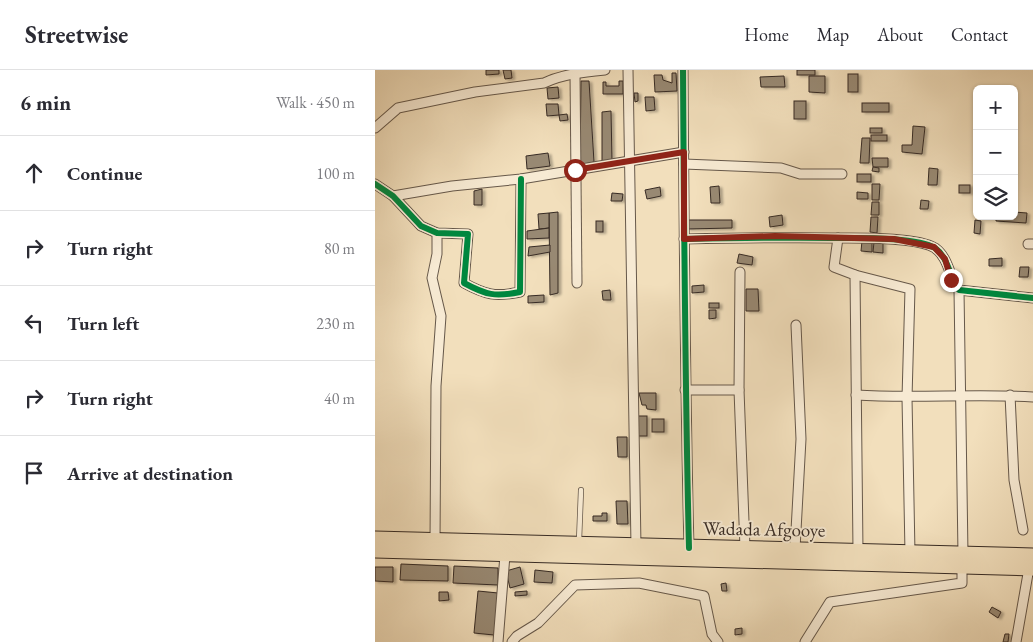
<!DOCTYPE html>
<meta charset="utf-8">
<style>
:root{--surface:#fff;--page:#f2f2f3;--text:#2b2b33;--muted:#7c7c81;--line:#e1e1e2}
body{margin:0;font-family:"EB Garamond",serif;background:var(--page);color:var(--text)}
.controls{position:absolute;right:15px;top:15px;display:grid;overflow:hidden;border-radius:8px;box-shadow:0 1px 4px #0004}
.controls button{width:45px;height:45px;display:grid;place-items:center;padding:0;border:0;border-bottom:1px solid var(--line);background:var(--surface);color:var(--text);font:25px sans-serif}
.stop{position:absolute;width:15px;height:15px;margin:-11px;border:4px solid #8f2418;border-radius:50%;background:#fff}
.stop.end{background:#8f2418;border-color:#fff;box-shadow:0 1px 5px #0008}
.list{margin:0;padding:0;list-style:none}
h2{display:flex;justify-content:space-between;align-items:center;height:65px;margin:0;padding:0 20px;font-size:21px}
h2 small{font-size:16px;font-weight:400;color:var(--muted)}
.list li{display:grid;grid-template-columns:32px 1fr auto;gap:15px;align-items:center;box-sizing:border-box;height:75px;padding:0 20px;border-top:1px solid var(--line)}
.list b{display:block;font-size:19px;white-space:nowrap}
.list em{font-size:16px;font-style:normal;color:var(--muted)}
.icon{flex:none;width:28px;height:28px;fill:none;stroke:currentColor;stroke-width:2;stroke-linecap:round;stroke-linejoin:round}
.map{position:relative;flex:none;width:658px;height:572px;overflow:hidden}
header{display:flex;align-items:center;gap:30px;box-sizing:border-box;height:70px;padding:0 25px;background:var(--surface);border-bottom:1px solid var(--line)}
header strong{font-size:24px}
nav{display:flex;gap:28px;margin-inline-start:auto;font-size:18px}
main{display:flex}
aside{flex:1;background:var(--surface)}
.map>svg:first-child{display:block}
.building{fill:#988973;stroke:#372b24;filter:url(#shadow)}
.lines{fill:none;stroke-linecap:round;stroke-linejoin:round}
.lane-casing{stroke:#66584a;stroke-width:6}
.street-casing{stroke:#66584a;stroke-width:11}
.highway-casing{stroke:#372b24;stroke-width:17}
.lane{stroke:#f7ead3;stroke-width:4.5}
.street{stroke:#f7ead3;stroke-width:9}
.highway{stroke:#f2dfbc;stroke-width:15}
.cycleway-casing{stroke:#f7ead3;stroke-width:9}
.cycleway{stroke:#00873e;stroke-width:6}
.route{stroke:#8f2418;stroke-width:6}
.labels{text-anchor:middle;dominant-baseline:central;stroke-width:4;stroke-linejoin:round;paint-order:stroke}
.street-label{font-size:19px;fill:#372b24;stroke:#f7ead3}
</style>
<header>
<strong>Streetwise</strong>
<nav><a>Home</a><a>Map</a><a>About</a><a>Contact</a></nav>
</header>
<main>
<aside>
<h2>6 min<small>Walk · 450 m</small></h2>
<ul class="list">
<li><svg class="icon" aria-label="ahead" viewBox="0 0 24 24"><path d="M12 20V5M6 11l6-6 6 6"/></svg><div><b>Continue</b></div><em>100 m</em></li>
<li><svg class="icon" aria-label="right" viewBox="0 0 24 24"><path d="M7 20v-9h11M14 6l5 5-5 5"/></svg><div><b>Turn right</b></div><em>80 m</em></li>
<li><svg class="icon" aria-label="left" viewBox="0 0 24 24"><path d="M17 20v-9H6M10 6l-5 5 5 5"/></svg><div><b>Turn left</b></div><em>230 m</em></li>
<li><svg class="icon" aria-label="right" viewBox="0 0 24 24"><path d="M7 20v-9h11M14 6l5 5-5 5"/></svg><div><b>Turn right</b></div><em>40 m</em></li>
<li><svg class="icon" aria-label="arrive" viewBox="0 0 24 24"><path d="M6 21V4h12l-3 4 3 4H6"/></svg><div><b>Arrive at destination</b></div></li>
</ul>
</aside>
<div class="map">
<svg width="658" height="572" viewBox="0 0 658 572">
<defs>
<filter id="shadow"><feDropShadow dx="3" dy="1.5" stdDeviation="1" flood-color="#0004"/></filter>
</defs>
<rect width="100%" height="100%" fill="#f2dfbc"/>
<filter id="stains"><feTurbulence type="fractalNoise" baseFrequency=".004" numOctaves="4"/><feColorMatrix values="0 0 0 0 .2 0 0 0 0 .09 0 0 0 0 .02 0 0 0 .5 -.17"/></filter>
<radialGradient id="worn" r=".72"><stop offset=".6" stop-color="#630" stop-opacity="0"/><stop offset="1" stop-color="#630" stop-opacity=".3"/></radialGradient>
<g class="building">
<polygon points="111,0 124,0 124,4 111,5"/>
<polygon points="128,0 136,0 137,8 130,9"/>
<rect x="422" y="0" width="18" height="5"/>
<polygon points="297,3 301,3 302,21 280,22 279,5 287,5 288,10 297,13"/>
<rect x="473" y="4" width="10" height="18"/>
<polygon points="409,6 410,17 386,17 385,7"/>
<polygon points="434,6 450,6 450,23 434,22"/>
<polygon points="206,11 214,11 219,92 205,95"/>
<polygon points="244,11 248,11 248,24 228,24 228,12 231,12 231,16 244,16"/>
<polygon points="183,17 184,28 173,29 172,18"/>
<polygon points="259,23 263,23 263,31 260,32"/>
<polygon points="270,27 279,27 280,40 271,41"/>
<rect x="419" y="31" width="12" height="18"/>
<rect x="487" y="33" width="27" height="9"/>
<polygon points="171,34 183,34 184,45 172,46"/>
<polygon points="236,41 237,91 227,94 227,42"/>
<polygon points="192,44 193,50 185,51 184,45"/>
<polygon points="538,56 550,57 547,84 527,82 527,75 537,75"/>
<rect x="495" y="58" width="12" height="5"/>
<rect x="496" y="65" width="16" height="6"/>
<polygon points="487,68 495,68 494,93 485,93"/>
<polygon points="173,83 175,96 152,99 151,86"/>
<polygon points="497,88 513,88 513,97 498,97"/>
<polygon points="498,97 504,98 504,102 497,101"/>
<polygon points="554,98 563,99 562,115 553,115"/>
<rect x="482" y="104" width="14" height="8"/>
<polygon points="497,114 505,114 504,130 497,130"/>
<rect x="584" y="115" width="11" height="8"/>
<polygon points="344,116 345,133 336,133 335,117"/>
<polygon points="285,117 286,126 272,129 270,120"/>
<polygon points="107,119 107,135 99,135 99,121"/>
<polygon points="482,122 493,123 493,129 482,129"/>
<polygon points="237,123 248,124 247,131 236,131"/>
<polygon points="546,130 554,131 553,139 545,139"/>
<polygon points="497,132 504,132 504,145 496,145"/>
<polygon points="183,142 183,223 175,225 174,143"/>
<polygon points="639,142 652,143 651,153 621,151 621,146 639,146"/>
<polygon points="174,143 174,158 164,159 163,144"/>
<polygon points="407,145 408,155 395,157 394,147"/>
<polygon points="496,147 503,147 502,163 495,162"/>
<polygon points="312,150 357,150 357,158 312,159"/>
<polygon points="600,150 606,151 605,164 599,163"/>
<rect x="221" y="151" width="7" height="11"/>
<polygon points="174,158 174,168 152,169 152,161"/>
<polygon points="487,171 497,172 497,182 486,181"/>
<polygon points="499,172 508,172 508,183 498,182"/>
<polygon points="175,175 175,182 153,186 154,177"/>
<polygon points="364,184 378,187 377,195 362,193"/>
<polygon points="627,188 627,196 614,196 614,189"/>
<polygon points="645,197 654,197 653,207 644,207"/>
<polygon points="329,215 329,222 317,223 317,216"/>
<polygon points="371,219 383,219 384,241 371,241"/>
<polygon points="235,220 236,230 228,230 227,221"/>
<polygon points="169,225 169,232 153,233 153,226"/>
<rect x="334" y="233" width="10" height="5"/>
<polygon points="334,240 341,240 341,248 334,249"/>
<polygon points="264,323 281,323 281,340 272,339 271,335 267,335"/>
<rect x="260" y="346" width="12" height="20"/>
<rect x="277" y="349" width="12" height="13"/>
<polygon points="242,367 252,367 252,387 243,387"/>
<polygon points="241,431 252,431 253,454 242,454"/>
<polygon points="227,443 232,443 232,451 218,451 218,446 227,446"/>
<polygon points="26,494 73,496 73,511 25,510"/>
<polygon points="79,496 123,498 123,515 78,513"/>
<polygon points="0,497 18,497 18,512 0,511"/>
<polygon points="145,497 149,514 135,518 131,501"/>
<polygon points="160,500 178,502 177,513 159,512"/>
<polygon points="351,513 352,521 347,521 346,514"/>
<polygon points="103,521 123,523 119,565 99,563"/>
<polygon points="152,521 152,525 140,526 140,522"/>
<polygon points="64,522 73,522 74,530 64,531"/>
<polygon points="617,537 626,542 623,548 614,542"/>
<polygon points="367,558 367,564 360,565 360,559"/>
<polygon points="630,564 634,564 633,572 628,572"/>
</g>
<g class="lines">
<g class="lane-casing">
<polyline id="lane" points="204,471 206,420"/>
</g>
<g class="street-casing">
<g id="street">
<polyline points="253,0 261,476"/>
<path d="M308,0C309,160 310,319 314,478"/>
<polyline points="200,4 202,213"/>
<path d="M0,58L23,38L100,22L169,13C188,4 209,2 230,0"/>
<polyline points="309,94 406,98 425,104 467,104"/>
<path d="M0,114L18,126L46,156L62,163L93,164L89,213C111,225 120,227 145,222L146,109"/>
<polyline points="18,126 77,116 146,109 309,82"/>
<polyline points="463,168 459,197 480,205 483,481"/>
<path d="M309,169C361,168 413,167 465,168C487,168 543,167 560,178C574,188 574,207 584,220L658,228"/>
<polyline points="653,174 658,174"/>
<polyline points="365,202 364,320 370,478"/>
<polyline points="480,205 535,219 532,328 535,483"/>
<polyline points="584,220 588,484"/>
<polyline points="310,320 364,320"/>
<path d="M481,325C540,329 599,323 658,327"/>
<polyline points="635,325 639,410 648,460"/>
<polyline points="60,472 61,316 66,246 57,208 62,184 62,163"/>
<polyline points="420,479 426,369 421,255"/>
<polyline points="123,572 130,485"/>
<polyline points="137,572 142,566 163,553 200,515 264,513 329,526 337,564 343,572"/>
<polyline points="430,572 455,532 587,513 587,496"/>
<polyline points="641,572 654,498"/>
</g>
</g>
<g class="highway-casing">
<g id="highway">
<polyline points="0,469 658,486"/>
<polyline points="0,480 658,498"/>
</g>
</g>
<use href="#lane" class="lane"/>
<use href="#street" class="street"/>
<use href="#highway" class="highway"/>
<g class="cycleway-casing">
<g id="cycleway">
<path d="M308,0C309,160 310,319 314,478"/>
<path d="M0,114L18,126L46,156L62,163L93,164L89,213C111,225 120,227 145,222L146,109"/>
<path d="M309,169C361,168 413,167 465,168C487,168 543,167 560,178C574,188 574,207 584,220L658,228"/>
</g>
</g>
<use href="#cycleway" class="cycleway"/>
</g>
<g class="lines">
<polyline class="route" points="200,100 309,82 309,169 400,166 519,169 559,177 570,189 576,210"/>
</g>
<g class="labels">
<g class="street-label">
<text transform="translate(389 459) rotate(1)">Wadada Afgooye</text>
</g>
</g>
<rect width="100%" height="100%" filter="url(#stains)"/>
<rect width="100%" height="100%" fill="url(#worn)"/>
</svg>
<div class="controls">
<button>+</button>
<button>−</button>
<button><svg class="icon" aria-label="layers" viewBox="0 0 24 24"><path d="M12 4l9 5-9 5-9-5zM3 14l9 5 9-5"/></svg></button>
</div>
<div class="stop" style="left:200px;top:100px"></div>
<div class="stop end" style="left:576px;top:210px"></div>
</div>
</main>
